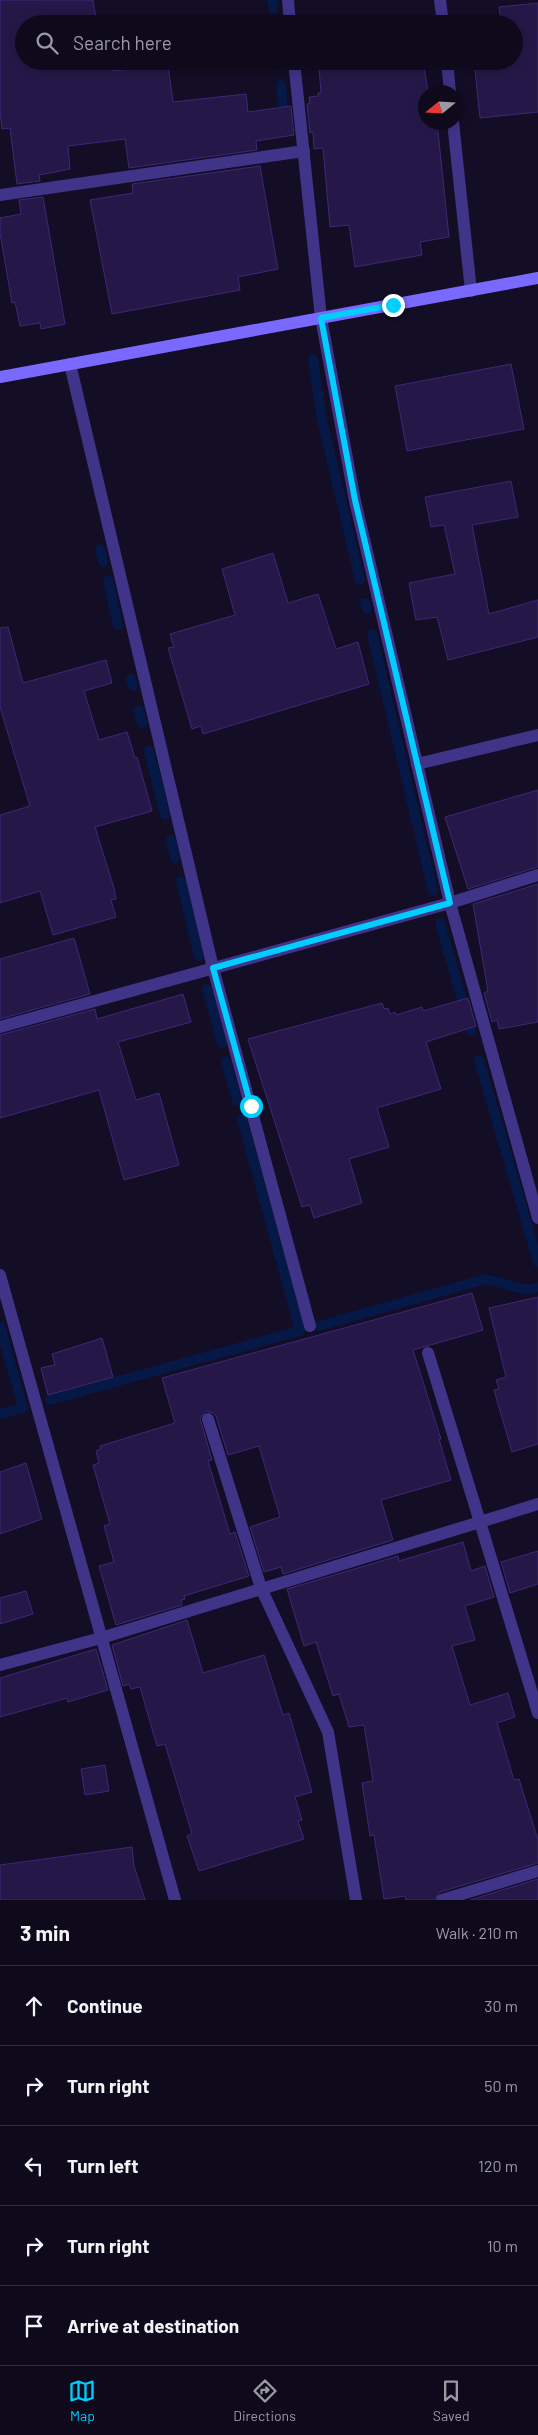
<!DOCTYPE html>
<meta charset="utf-8">
<style>
:root{--surface:#0e0a1c;--page:#1c1829;--text:#f1f3f6;--muted:#9b9aa3;--line:#2e2b3b;--accent:#00cefd}
body{margin:0;font-family:Barlow,sans-serif;background:var(--page);color:var(--text)}
.compass{position:absolute;left:418px;top:85px;width:45px;height:45px;border-radius:50%;background:var(--surface);box-shadow:0 2px 12px #0003;rotate:252deg}
.stop{position:absolute;width:15px;height:15px;margin:-11px;border:4px solid #00cefd;border-radius:50%;background:#fff}
.stop.end{background:#00cefd;border-color:#fff;box-shadow:0 1px 5px #0008}
.list{margin:0;padding:0;list-style:none}
h2{display:flex;justify-content:space-between;align-items:center;height:65px;margin:0;padding:0 20px;font-size:21px}
h2 small{font-size:16px;font-weight:400;color:var(--muted)}
.list li{display:grid;grid-template-columns:32px 1fr auto;gap:15px;align-items:center;box-sizing:border-box;height:80px;padding:0 20px;border-top:1px solid var(--line)}
.list b{display:block;font-size:19px;white-space:nowrap}
.list em{font-size:16px;font-style:normal;color:var(--muted)}
.icon{flex:none;width:28px;height:28px;fill:none;stroke:currentColor;stroke-width:2;stroke-linecap:round;stroke-linejoin:round}
.map{position:relative;flex:none;width:538px;height:1900px;overflow:hidden}
.search{position:absolute;background:var(--surface);box-shadow:0 2px 12px #0003;left:15px;right:15px;top:15px;height:55px;display:flex;align-items:center;gap:12px;box-sizing:border-box;padding:0 18px;border-radius:28px;color:var(--muted);font-size:19px}
.sheet{height:465px;background:var(--surface)}
nav{display:flex;justify-content:space-around;align-items:center;box-sizing:border-box;height:70px;border-top:1px solid var(--line);background:var(--surface);font-size:14px;color:var(--muted)}
nav a{display:grid;justify-items:center;gap:2px}
nav .on{color:var(--accent)}
.map>svg:first-child{display:block}
.lines{fill:none;stroke-linecap:round;stroke-linejoin:round}
.stream{stroke:#061846;stroke-width:10}
.building{fill:#251848;stroke:#3e2876}
.lane{stroke:#3f3488;stroke-width:12}
.street{stroke:#3f3488;stroke-width:12}
.secondary{stroke:#7969ff;stroke-width:12}
.route{stroke:#00cefd;stroke-width:6}
</style>
<div class="map">
<svg width="538" height="1900" viewBox="0 0 538 1900">
<rect width="100%" height="100%" fill="#130d26"/>
<g class="lines">
<g class="stream">
<polyline points="272,0 273,9"/>
<polyline points="278,61 279,66"/>
<polyline points="281,85 284,118"/>
<polyline points="313,359 322,420 360,580"/>
<polyline points="100,549 103,562"/>
<polyline points="108,581 118,625"/>
<polyline points="365,603 367,609"/>
<polyline points="372,634 433,891"/>
<polyline points="131,679 133,686"/>
<polyline points="139,710 142,723"/>
<polyline points="149,751 165,815"/>
<polyline points="171,840 175,858"/>
<polyline points="181,881 199,956"/>
<polyline points="440,923 471,1031"/>
<polyline points="207,989 222,1043"/>
<polyline points="479,1060 538,1262"/>
<polyline points="226,1061 237,1101"/>
<polyline points="242,1119 300,1331"/>
<polyline points="0,1326 23,1408 0,1414"/>
<polyline points="319,1326 486,1279 527,1290 538,1287"/>
<polyline points="50,1400 296,1332"/>
</g>
</g>
<g class="building">
<polygon points="0,0 93,0 97,24 24,24 24,61 110,61 112,71 168,65 173,102 246,94 248,112 291,106 294,135 256,141 257,150 129,168 125,139 68,146 70,169 39,175 40,181 17,184 10,128 2,129 0,112"/>
<polygon points="538,3 538,112 480,118 474,61 514,61 514,24 501,24 499,7"/>
<polygon points="373,61 423,61 428,92 426,92 426,122 437,122 449,237 420,242 422,255 355,267 349,225 330,227 323,148 314,149 313,132 310,133 307,104 310,103 309,97 318,96 318,93 321,93 319,68 373,63"/>
<polygon points="260,166 278,269 238,277 240,290 112,314 90,200 133,193 132,184"/>
<polygon points="43,197 65,324 41,329 40,323 20,326 15,302 12,303 0,233 0,218 21,214 19,200"/>
<polygon points="511,364 524,429 407,451 395,386"/>
<polygon points="511,481 518,517 472,525 489,614 538,600 538,637 448,660 437,617 416,620 409,583 455,574 444,525 431,527 425,497"/>
<polygon points="273,553 288,603 318,594 336,649 358,642 369,684 203,734 201,726 192,729 168,648 174,647 170,634 235,615 222,569"/>
<polygon points="8,627 23,683 106,660 112,683 84,691 99,740 127,732 135,758 137,757 152,811 95,827 114,888 116,899 111,900 116,917 53,935 40,891 0,903 0,815 30,806 0,707 0,628"/>
<polygon points="538,790 538,867 468,889 445,817"/>
<polygon points="538,884 538,1022 499,1029 497,1020 492,1022 484,993 488,991 473,904"/>
<polygon points="74,938 90,994 0,1019 0,959"/>
<polygon points="183,994 191,1022 118,1042 136,1100 159,1093 179,1165 124,1180 99,1090 0,1118 0,1035 95,1009 97,1019"/>
<polygon points="468,998 476,1026 426,1042 441,1089 377,1108 389,1147 349,1159 362,1203 314,1218 310,1205 302,1207 248,1039 382,1003 384,1009 388,1008 390,1014 395,1012 396,1015 422,1007 423,1011"/>
<polygon points="472,1293 483,1330 413,1350 441,1439 439,1439 451,1480 381,1500 393,1540 283,1574 281,1567 264,1572 250,1527 280,1517 259,1446 228,1455 216,1416 213,1413 206,1411 200,1418 212,1460 208,1461 230,1534 235,1532 249,1576 184,1596 185,1599 181,1600 182,1605 116,1625 99,1566 114,1562 104,1526 110,1524 93,1465 99,1463 96,1451 101,1449 100,1446 175,1423 162,1378"/>
<polygon points="538,1297 538,1444 512,1452 494,1390 499,1389 496,1380 506,1377 489,1308"/>
<polygon points="102,1338 113,1377 48,1395 41,1368 55,1365 52,1354"/>
<polygon points="26,1463 42,1519 0,1534 0,1472"/>
<polygon points="463,1542 471,1571 485,1566 494,1597 465,1606 475,1640 452,1646 470,1705 508,1693 515,1717 497,1723 514,1780 519,1779 538,1840 538,1863 440,1892 434,1900 406,1900 405,1896 384,1899 374,1835 370,1836 362,1783 373,1781 364,1725 349,1727 339,1694 333,1696 316,1642 304,1646 287,1589 398,1556 399,1561"/>
<polygon points="538,1551 538,1584 510,1593 501,1562"/>
<polygon points="26,1591 33,1614 0,1624 0,1598"/>
<polygon points="187,1620 203,1673 264,1655 283,1715 289,1713 312,1792 295,1797 302,1820 298,1821 304,1839 199,1871 187,1836 192,1834 165,1744 157,1746 140,1687 131,1689 129,1684 123,1686 112,1645"/>
<polygon points="96,1649 108,1690 68,1702 67,1698 0,1717 0,1678"/>
<polygon points="105,1765 109,1791 85,1795 81,1769"/>
<polygon points="132,1847 134,1866 145,1900 0,1900 0,1865"/>
<polygon points="538,1879 538,1900 470,1900"/>
</g>
<g class="lines">
<polyline class="lane" points="417,764 538,735"/>
<g class="street">
<polyline points="288,0 290,24"/>
<polyline points="440,0 443,24"/>
<polyline points="294,61 321,318 355,501 450,903 538,1218"/>
<polyline points="447,61 450,92"/>
<polyline points="453,122 471,291"/>
<polyline points="0,195 304,151"/>
<polyline points="70,364 213,968 310,1326"/>
<polyline points="0,1027 450,903 538,875"/>
<polyline points="0,1275 175,1900"/>
<polyline points="428,1353 480,1522 538,1504"/>
<polyline points="208,1419 261,1588 328,1732 356,1900"/>
<polyline points="0,1665 101,1638 480,1522 538,1713"/>
<polyline points="442,1900 538,1871"/>
</g>
<polyline class="secondary" points="0,377 538,278"/>
</g>
<g class="lines">
<polyline class="route" points="251,1106 213,968 450,903 355,500 321,318 393,305"/>
</g>
</svg>
<svg class="compass" viewBox="-18 -18 36 36"><path d="M0-13l5 13h-10z" fill="#e53935"/><path d="M0 13l5-13h-10z" fill="#9b9aa3"/></svg>
<div class="stop" style="left:251px;top:1106px"></div>
<div class="stop end" style="left:393px;top:305px"></div>
<div class="search"><svg class="icon" aria-label="search" viewBox="0 0 24 24"><circle cx="10" cy="10" r="6"/><path d="M15 15l6 6"/></svg>Search here</div>
</div>
<section class="sheet">
<h2>3 min<small>Walk · 210 m</small></h2>
<ul class="list">
<li><svg class="icon" aria-label="ahead" viewBox="0 0 24 24"><path d="M12 20V5M6 11l6-6 6 6"/></svg><div><b>Continue</b></div><em>30 m</em></li>
<li><svg class="icon" aria-label="right" viewBox="0 0 24 24"><path d="M7 20v-9h11M14 6l5 5-5 5"/></svg><div><b>Turn right</b></div><em>50 m</em></li>
<li><svg class="icon" aria-label="left" viewBox="0 0 24 24"><path d="M17 20v-9H6M10 6l-5 5 5 5"/></svg><div><b>Turn left</b></div><em>120 m</em></li>
<li><svg class="icon" aria-label="right" viewBox="0 0 24 24"><path d="M7 20v-9h11M14 6l5 5-5 5"/></svg><div><b>Turn right</b></div><em>10 m</em></li>
<li><svg class="icon" aria-label="arrive" viewBox="0 0 24 24"><path d="M6 21V4h12l-3 4 3 4H6"/></svg><div><b>Arrive at destination</b></div></li>
</ul>
</section>
<nav>
<a class="on"><svg class="icon" aria-label="map" viewBox="0 0 24 24"><path d="M3 6l6-2 6 2 6-2v14l-6 2-6-2-6 2zM9 4v14M15 6v14"/></svg>Map</a>
<a><svg class="icon" aria-label="directions" viewBox="0 0 24 24"><path d="M12 3l9 9-9 9-9-9zM9 14v-3h6M13 9l2 2-2 2"/></svg>Directions</a>
<a><svg class="icon" aria-label="saved" viewBox="0 0 24 24"><path d="M7 4h10v16l-5-4-5 4z"/></svg>Saved</a>
</nav>
